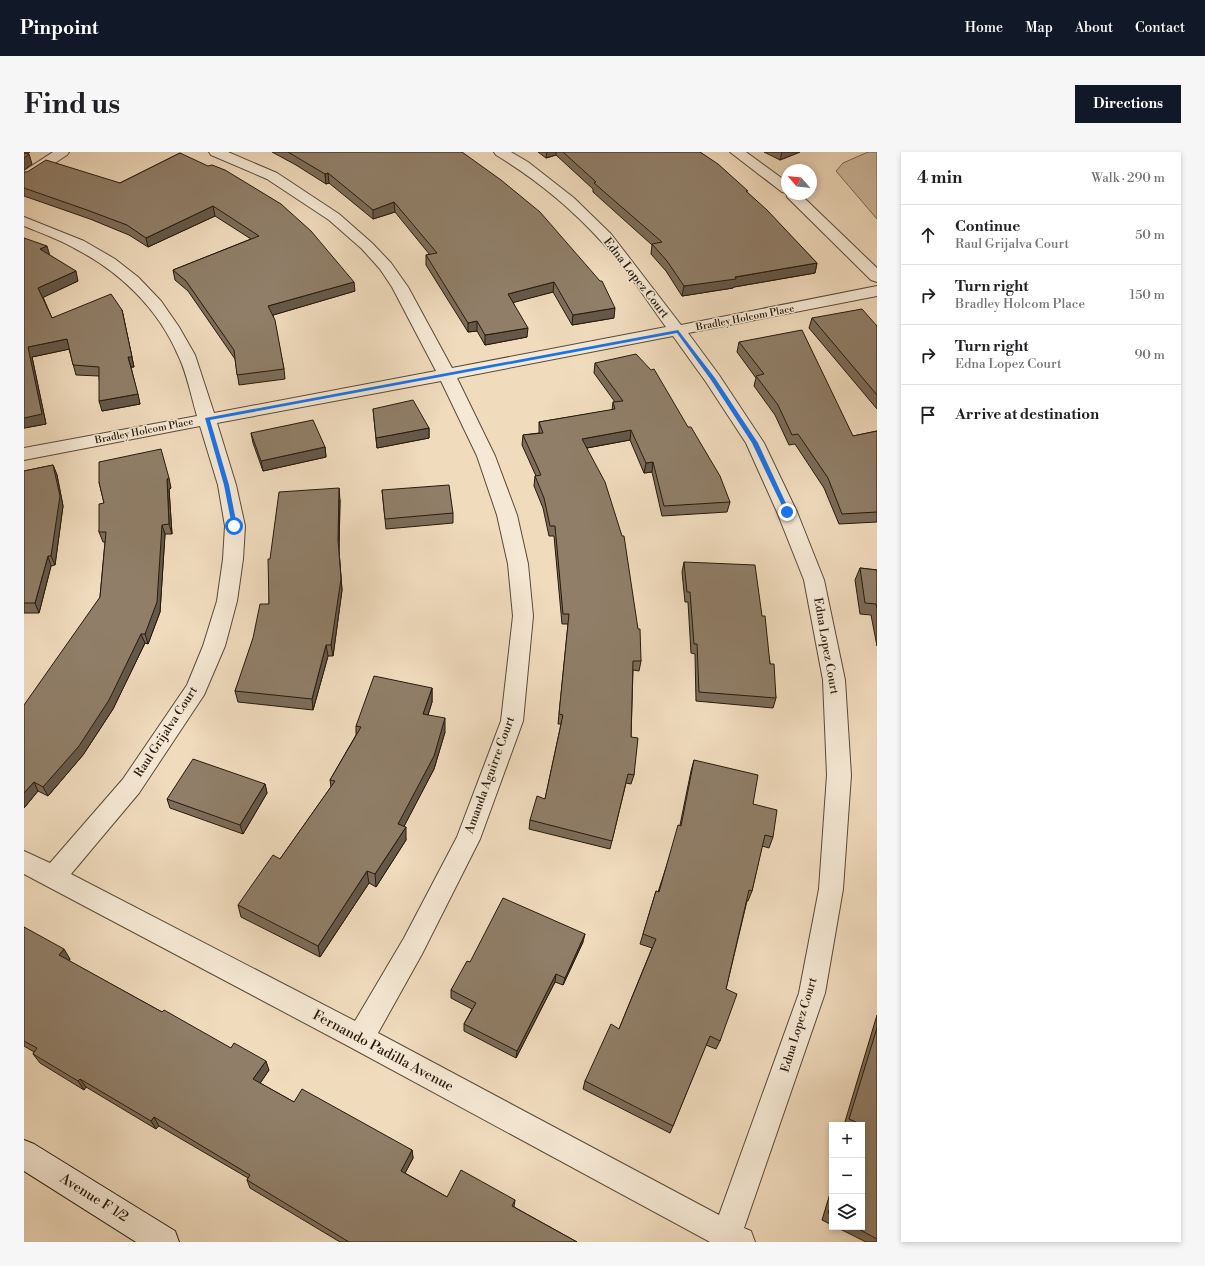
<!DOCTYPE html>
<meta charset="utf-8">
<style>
:root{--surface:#fff;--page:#f6f6f6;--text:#202124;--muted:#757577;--line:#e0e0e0;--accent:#111827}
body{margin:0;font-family:"Libre Bodoni",serif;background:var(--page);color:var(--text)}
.controls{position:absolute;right:12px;bottom:12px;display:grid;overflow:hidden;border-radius:0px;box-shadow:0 2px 6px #0003}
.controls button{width:36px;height:36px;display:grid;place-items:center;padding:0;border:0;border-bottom:1px solid var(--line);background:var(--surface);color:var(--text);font:20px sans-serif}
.compass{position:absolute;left:757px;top:12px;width:36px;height:36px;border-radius:50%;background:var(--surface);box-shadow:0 2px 6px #0003;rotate:298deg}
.stop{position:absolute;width:12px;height:12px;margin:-9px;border:3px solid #1a73e8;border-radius:50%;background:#fff}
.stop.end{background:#1a73e8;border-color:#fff;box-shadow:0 1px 4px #0008}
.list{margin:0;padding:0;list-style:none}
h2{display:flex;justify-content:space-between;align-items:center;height:52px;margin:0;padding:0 16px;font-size:17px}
h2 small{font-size:13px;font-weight:400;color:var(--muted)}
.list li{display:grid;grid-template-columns:26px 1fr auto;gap:12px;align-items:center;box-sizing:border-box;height:60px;padding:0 16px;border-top:1px solid var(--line)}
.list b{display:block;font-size:15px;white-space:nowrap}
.list p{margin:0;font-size:13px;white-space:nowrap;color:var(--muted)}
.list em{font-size:13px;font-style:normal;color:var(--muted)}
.icon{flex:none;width:22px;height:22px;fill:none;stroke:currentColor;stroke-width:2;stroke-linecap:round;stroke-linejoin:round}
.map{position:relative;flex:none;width:853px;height:1090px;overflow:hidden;border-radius:0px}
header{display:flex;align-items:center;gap:24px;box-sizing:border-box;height:56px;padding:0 20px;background:var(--accent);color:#fff}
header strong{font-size:19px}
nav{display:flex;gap:22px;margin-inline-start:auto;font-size:14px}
.intro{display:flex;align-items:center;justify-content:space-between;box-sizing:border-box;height:96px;padding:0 24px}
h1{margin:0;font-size:28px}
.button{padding:10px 18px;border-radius:0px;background:var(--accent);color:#fff;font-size:14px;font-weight:700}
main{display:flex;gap:24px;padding:0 24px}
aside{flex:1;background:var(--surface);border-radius:0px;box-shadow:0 2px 6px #0003}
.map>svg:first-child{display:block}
.green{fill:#ceba9f;stroke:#7a6a56}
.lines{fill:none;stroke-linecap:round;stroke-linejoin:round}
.street-casing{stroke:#594a38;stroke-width:2}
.secondary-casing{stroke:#271a0c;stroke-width:2}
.street{fill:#f5e8d4;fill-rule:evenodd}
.secondary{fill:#f5e8d4;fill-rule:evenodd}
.wall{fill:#7c6c59;stroke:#271a0c}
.shaded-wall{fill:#655849;stroke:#271a0c}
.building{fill:#907e68;stroke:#271a0c}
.route{fill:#1a73e8}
.labels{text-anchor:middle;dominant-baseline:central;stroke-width:3;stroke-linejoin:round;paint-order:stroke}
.far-street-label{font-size:10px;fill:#271a0c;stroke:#f5e8d4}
.street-label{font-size:12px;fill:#271a0c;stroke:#f5e8d4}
.near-street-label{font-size:14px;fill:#271a0c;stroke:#f5e8d4}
</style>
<header>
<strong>Pinpoint</strong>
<nav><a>Home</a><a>Map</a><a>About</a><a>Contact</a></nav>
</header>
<div class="intro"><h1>Find us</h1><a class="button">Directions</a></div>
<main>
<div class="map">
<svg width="853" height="1090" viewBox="0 0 853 1090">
<rect width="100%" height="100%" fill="#f0dbbd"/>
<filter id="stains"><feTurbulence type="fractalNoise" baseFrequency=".005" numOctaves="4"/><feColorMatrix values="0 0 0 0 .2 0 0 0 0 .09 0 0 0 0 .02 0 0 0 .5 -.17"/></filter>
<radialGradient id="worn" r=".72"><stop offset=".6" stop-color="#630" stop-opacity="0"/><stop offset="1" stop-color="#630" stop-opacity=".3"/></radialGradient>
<polygon class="green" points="844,0 853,0 853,67 812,19 819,11"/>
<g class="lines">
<g class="street-casing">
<g id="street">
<polygon points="29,0 45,0 43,3 5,28 0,29 0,19"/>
<path d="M185,0H204L253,21L315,62L348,91L367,111L384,135L428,216L642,175C621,146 601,114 576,88C546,55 510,26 472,3L470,0H487L504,10L550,46L587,82L657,173L853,134V144L664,181L695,223L740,291L773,360L800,428L821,528L827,623L819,737L801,841L720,1076L727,1079L731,1090H686L326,895L0,722V699L26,711L99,627L163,533L179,494L193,449L199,407L201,374L194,333L176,274L0,308V296L173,264C167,244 163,221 154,203C134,156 95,119 50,96C34,87 17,81 0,74V65L60,89L91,107L114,125L137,149L155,175L171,203L190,261L412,219L368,135L356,117L338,97L305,68L243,27L187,3ZM649,184L682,230L722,291L753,360L780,428L799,528L803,623L795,737L775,841L695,1063L354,881L398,802L456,687L499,569L509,464L504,412L493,363L471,304L433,226ZM417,229L453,304L473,363L484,412L489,464L477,569L433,685L380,786L331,869L47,722L115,641L180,543L201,494L213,449L219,407L221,374L212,333L193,271Z"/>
<polygon points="706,0 722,0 763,30 763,42 776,42 853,116 853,130 847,128 763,45 762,41 758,40"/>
</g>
</g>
<g class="secondary-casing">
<polygon id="secondary" points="0,988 10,992 151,1079 155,1090 112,1090 0,1019"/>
</g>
<use href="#street" class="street"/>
<use href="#secondary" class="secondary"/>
</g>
<g class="wall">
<polygon points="248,0 438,0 590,166 548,173 529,140 489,150 503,185 461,193 453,179 444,180 402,113 402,103 406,103 371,60 349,67 305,31 302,32 272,13"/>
<polygon points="514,0 676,0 723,40 793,111 791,121 710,135 709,136 658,144 642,119 627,102 628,93 569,40 569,37 532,3 522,6"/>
<polygon points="740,0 776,0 756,8"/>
<polygon points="156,1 331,139 249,163 260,217 261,227 215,233 211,207 164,139 151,128 149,118 227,87 191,64 124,95 105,83 66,67 0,44 0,20 96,31"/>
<polygon points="0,86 26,103 54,129 19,145 28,166 98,158 110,215 107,215 116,252 78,259 75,224 52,223 45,197 8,205 22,272 0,276"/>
<polygon points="788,166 853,174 853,257 785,176"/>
<polygon points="715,190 829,284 853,279 853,370 815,372 800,336 771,292 765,293 751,263 730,234 732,226 713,200"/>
<polygon points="571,211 706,350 703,360 638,364 628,320 620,321 606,288 563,296 617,509 615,519 609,518 607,585 610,623 607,632 602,631 586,697 505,677 506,668 521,647 537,572 534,572 544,472 538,472 530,384 525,384 519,356 510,334 511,324 512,324 498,293 499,283 515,281 515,270 588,258 589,250 591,250 570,221"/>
<polygon points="349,257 405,276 405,286 353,296"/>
<polygon points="227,281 301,295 302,305 239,319 229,291"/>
<polygon points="29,313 33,323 39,354 31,413 27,414 15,461 0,461 0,319"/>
<polygon points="75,330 147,336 145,337 148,382 141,382 136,460 124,492 121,491 89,557 59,603 24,644 14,639 0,656 76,445 81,390 79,390 75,380 80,351"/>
<polygon points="358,338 429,361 429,371 362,377"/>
<polygon points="316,348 315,399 318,438 309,504 304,504 289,558 214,550 211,539 245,452 246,407"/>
<polygon points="660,410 738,464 752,546 749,556 672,549 671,502 667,501 664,450 661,450 658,420"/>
<polygon points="836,416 853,418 853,494 847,463 836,462 831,428"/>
<polygon points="408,536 408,550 404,563 421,580 410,617 380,674 382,688 352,735 345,731 296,805 217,765 214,753 256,707 307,635 306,628 332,583 332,574"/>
<polygon points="670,608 729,652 749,685 745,696 738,694 728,739 724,749 723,749 702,837 696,889 692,897 682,893 649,974 646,981 559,937 561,929 595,877 628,796 616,792 632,739 634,740 656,673 667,619"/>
<polygon points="241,632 243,641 219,682 146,656 143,647"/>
<polygon points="0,775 46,807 45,809 138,860 245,918 236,931 270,950 388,998 389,1006 381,1021 423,1045 491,1048 490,1055 553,1090 316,1090 226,1036 223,1028 224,1026 135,974 132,977 62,935 60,938 16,911 9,902 10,900 0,894"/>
<polygon points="559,790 539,833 531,830 492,906 440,879 440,872 448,857 427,846 427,838 446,810"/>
<polygon points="853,863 853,1090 842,1090 812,1075 838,1075 838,973 820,973"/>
<polygon points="808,1035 808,1073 798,1068"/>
</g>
<g class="shaded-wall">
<polygon points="0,0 6,0 0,4"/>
<polygon points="523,0 532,0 532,3 522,6"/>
<polygon points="758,0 776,0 756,8"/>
<polygon points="5,2 8,12 0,18 0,6"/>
<polygon points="304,21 305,31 302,32 301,22"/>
<polygon points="370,50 371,60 349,67 349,58"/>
<polygon points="189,54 191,64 124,95 122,86"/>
<polygon points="23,94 26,104 16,97"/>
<polygon points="793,111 791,121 710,135 709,136 658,144 660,134"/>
<polygon points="52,119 54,129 18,146 14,136"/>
<polygon points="330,130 331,139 246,164 244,154"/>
<polygon points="530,130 529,140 484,152 484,142"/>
<polygon points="591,156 590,166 548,173 549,163"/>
<polygon points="98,158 100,168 110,215 107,215 104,205"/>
<polygon points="453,169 453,179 444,180 444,171"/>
<polygon points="504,176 503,185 461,193 461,183"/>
<polygon points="43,187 46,197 8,205 22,272 0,276 0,266 4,195"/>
<polygon points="114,242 116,252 78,259 75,249"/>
<polygon points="405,276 405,286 353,296 352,286"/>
<polygon points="607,278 606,288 557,297 558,287"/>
<polygon points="301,295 302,305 239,319 237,309"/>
<polygon points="629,310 628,320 620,321 622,311"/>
<polygon points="29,313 33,323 39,354 31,413 27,404"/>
<polygon points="145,326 147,336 145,337 148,382 145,372 143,327"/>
<polygon points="315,336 316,348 315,399 318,438 309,504 307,493 314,388"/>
<polygon points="138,373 141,382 136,460 124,492 121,482"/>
<polygon points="24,404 27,414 15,461 11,451"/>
<polygon points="117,482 121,491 89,557 59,603 24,644 19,635"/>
<polygon points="302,493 304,504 289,558 288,547"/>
<polygon points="408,536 408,550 400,576 399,562"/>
<polygon points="421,566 421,580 410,617 375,684 374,672"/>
<polygon points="10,630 14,639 0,656 0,641"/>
<polygon points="241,632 243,641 219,682 216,673"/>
<polygon points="382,675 382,688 352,735 351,722"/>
<polygon points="343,719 345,731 296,805 294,794"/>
<polygon points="561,782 559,790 539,833 541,826"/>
<polygon points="40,797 46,807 41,813 35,803"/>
<polygon points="532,822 531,830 492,906 493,899"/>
<polygon points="242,909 245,918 233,936 229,927"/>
<polygon points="56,927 62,935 60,938 54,929"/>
<polygon points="130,965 135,974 132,977 127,969"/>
<polygon points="388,998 389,1006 378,1027 377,1019"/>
</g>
<g class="building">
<polygon points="264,0 438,0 477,28 516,60 576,129 578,129 591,156 549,163 530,130 484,142 504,176 461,183 453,169 444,171 402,103 413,101 370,50 349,58 304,21 301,22"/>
<polygon points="539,0 676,0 694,12 724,39 722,39 743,58 793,111 711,125 712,127 660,134 643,109 628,92 638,90 570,31 572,30"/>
<polygon points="0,1 5,2 0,6"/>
<polygon points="156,1 184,14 188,13 201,18 257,52 287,79 330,130 244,154 251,168 260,217 213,223 210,198 162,129 149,118 235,84 189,54 122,86 103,73 63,58 0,36 0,20 3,20 22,8 96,31"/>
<polygon points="0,86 23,94 16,97 52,119 14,136 28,166 87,142 98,158 108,205 104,205 114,242 75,249 75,215 49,213 43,187 4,195 18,262 0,266"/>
<polygon points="838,157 853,174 853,243 788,166"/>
<polygon points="778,178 829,284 853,279 853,360 818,362 804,326 774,282 768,283 754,253 732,224 740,222 715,190"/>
<polygon points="612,202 627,218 630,217 664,275 667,275 696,324 706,350 640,354 629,310 622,311 607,278 558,287 581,330 598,384 600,384 614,477 616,477 617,509 609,509 607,585 614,586 610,623 604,622 588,689 506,668 513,644 521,647 539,563 535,562 545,462 539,462 531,374 526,374 520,346 511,324 517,323 499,283 519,281 515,270 591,257 589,250 599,249 571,211"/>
<polygon points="389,248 405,276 352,286 349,257"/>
<polygon points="289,268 301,295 237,309 227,281"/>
<polygon points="137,297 145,326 143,327 145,372 138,373 133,450 121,482 117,482 85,548 55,594 19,635 10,630 0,641 0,553 76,445 82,380 75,380 75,352 80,351 75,330 75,310"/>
<polygon points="29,313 36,344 27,404 24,404 11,451 0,451 0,319"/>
<polygon points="425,333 429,361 361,367 358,338"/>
<polygon points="315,336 314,388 317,427 307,493 302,493 288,547 211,539 229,486 236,452 245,452 244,407 246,407 255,340"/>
<polygon points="660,410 731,413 738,464 741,464 746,512 750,512 752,546 675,540 673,492 670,492 666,440 663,440"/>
<polygon points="836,416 853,418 853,456 852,452 841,451"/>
<polygon points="350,524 408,536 399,562 421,566 410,604 374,672 382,675 351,722 343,719 294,794 214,753 249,703 256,707 311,629 306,628 337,575 332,574"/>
<polygon points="169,607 241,632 216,673 143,647"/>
<polygon points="670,608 734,623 729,652 753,658 749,685 741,683 728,739 725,738 702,837 713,842 696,889 686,884 649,974 561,929 587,872 595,877 632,787 619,782 632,739 635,740 654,673 657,674"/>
<polygon points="479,746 561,782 541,826 532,822 493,899 440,872 452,851 427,838 443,809 446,810"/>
<polygon points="0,775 40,797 35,803 138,860 140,858 207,896 210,891 242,909 229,927 270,950 278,937 388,998 377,1019 423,1045 437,1018 491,1048 488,1054 553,1090 325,1090 223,1028 226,1023 130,965 127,969 56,927 54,929 9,902 13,896 0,889"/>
<polygon points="853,876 853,1087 831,1075 838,1075 838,973 831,973 832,970 825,967"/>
<polygon points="808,1049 808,1063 804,1061"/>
</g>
<polygon class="route" points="654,178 691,226 734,291 766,360 765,362 761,360 728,291 687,228 653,181 186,268 205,333 213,374 210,376 208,374 200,333 181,266"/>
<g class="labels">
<g class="far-street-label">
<text transform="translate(721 166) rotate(-11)">Bradley Holcom Place</text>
<text transform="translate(120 279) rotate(-11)">Bradley Holcom Place</text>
</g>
<g class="street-label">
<text transform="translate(612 126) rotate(52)">Edna Lopez Court</text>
<text transform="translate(802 494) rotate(80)">Edna Lopez Court</text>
<text transform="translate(142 580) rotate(-57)">Raul Grijalva Court</text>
<text transform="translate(466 623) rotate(-70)">Amanda Aguirre Court</text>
<text transform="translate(775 873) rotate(-73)">Edna Lopez Court</text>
</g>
<g class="near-street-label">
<text transform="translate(359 899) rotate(28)">Fernando Padilla Avenue</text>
<text transform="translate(70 1046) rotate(32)">Avenue F 1/2</text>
</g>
</g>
<rect width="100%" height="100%" filter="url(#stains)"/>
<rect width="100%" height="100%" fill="url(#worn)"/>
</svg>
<div class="controls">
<button>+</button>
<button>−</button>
<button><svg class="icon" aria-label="layers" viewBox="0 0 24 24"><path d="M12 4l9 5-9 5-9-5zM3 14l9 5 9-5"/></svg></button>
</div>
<svg class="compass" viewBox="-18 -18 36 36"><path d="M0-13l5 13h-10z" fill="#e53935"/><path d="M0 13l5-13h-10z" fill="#757577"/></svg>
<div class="stop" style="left:210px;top:374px"></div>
<div class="stop end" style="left:763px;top:360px"></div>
</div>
<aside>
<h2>4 min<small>Walk · 290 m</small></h2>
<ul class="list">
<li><svg class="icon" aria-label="ahead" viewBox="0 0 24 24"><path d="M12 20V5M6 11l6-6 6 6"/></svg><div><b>Continue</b><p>Raul Grijalva Court</p></div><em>50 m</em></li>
<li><svg class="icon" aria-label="right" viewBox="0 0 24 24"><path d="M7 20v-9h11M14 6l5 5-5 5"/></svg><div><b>Turn right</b><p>Bradley Holcom Place</p></div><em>150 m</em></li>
<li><svg class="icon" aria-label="right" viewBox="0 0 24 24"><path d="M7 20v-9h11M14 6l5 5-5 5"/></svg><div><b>Turn right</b><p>Edna Lopez Court</p></div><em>90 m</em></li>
<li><svg class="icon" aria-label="arrive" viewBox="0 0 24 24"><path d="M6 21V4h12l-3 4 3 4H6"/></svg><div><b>Arrive at destination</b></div></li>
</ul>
</aside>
</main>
